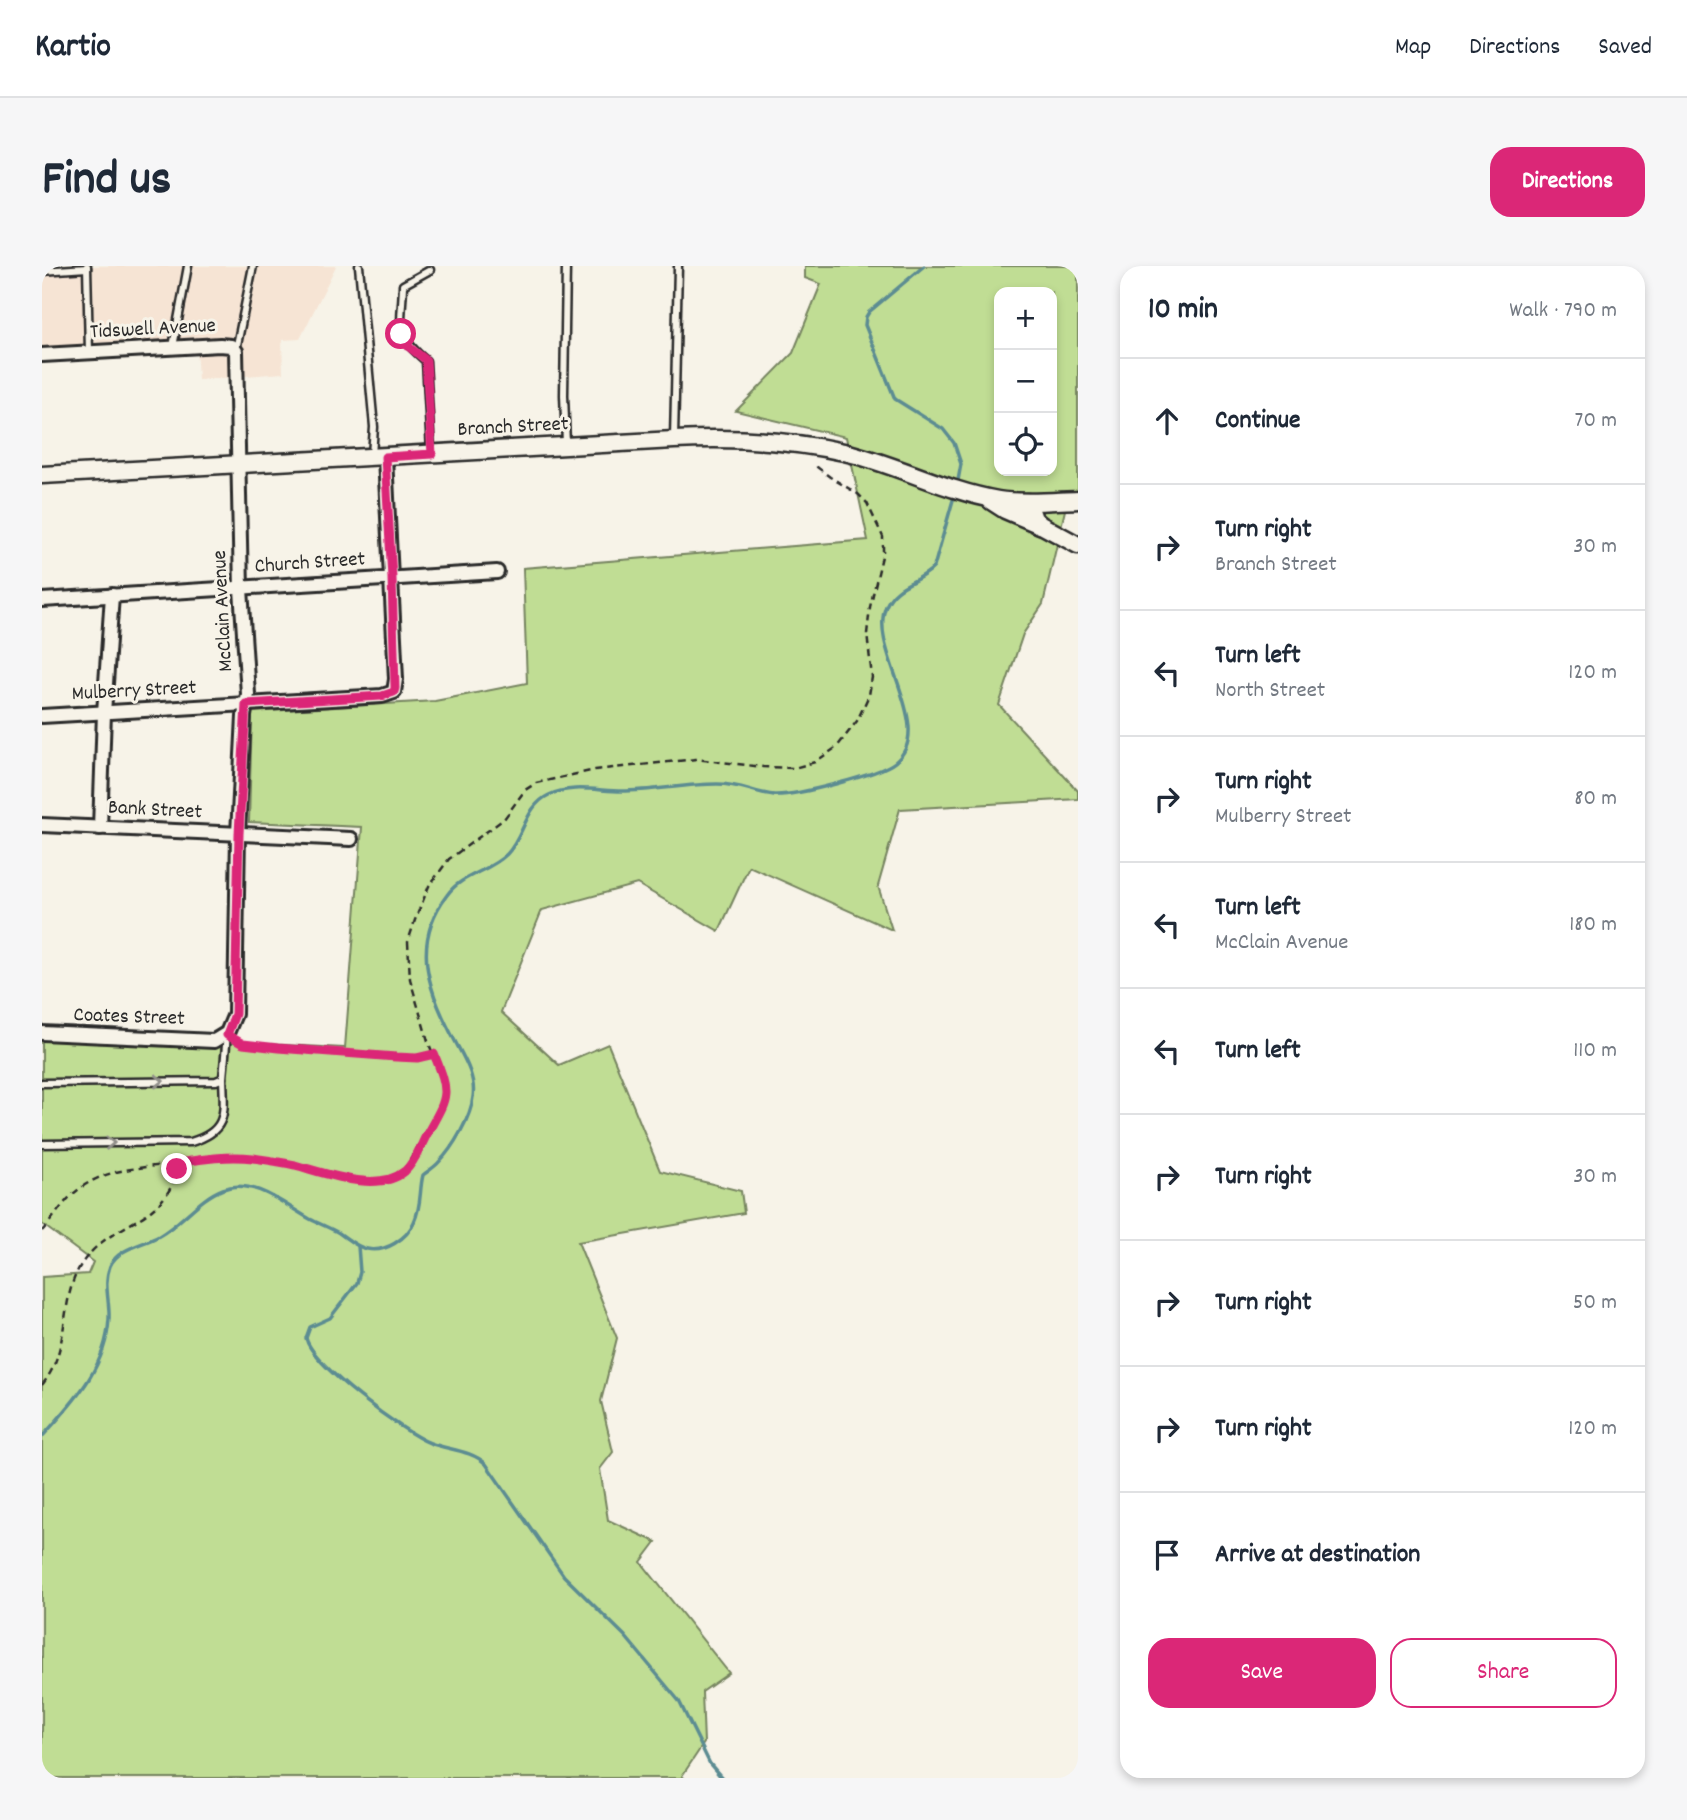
<!DOCTYPE html>
<meta charset="utf-8">
<style>
:root{--surface:#fff;--page:#f6f6f7;--text:#1f2937;--muted:#747a83;--line:#e0e1e3;--accent:#db2777}
body{margin:0;font-family:Dekko,sans-serif;background:var(--page);color:var(--text)}
.controls{position:absolute;right:21px;top:21px;display:grid;overflow:hidden;border-radius:14px;box-shadow:0 4px 10px #0003}
.controls button{width:63px;height:63px;display:grid;place-items:center;padding:0;border:0;border-bottom:2px solid var(--line);background:var(--surface);color:var(--text);font:35px sans-serif}
.stop{position:absolute;width:21px;height:21px;margin:-16px;border:5px solid #db2777;border-radius:50%;background:#fff}
.stop.end{background:#db2777;border-color:#fff;box-shadow:0 2px 7px #0008}
.list{margin:0;padding:0;list-style:none}
h2{display:flex;justify-content:space-between;align-items:center;height:91px;margin:0;padding:0 28px;font-size:30px}
h2 small{font-size:23px;font-weight:400;color:var(--muted)}
.list li{display:grid;grid-template-columns:46px 1fr auto;gap:21px;align-items:center;box-sizing:border-box;height:126px;padding:0 28px;border-top:2px solid var(--line)}
.list b{display:block;font-size:26px;white-space:nowrap}
.list p{margin:0;font-size:23px;white-space:nowrap;color:var(--muted)}
.list em{font-size:23px;font-style:normal;color:var(--muted)}
.actions{display:flex;gap:14px;padding:21px 28px}
.actions a{flex:1;padding:16px 0;border:2px solid var(--accent);border-radius:21px;text-align:center;font-size:24px;color:var(--accent)}
.actions .main{background:var(--accent);color:#fff}
.icon{flex:none;width:38px;height:38px;fill:none;stroke:currentColor;stroke-width:2;stroke-linecap:round;stroke-linejoin:round}
.map{position:relative;flex:none;width:1036px;height:1512px;overflow:hidden;border-radius:21px}
header{display:flex;align-items:center;gap:42px;box-sizing:border-box;height:98px;padding:0 35px;background:var(--surface);border-bottom:2px solid var(--line)}
header strong{font-size:33px}
nav{display:flex;gap:38px;margin-inline-start:auto;font-size:24px}
.intro{display:flex;align-items:center;justify-content:space-between;box-sizing:border-box;height:168px;padding:0 42px}
h1{margin:0;font-size:49px}
.button{padding:18px 32px;border-radius:21px;background:var(--accent);color:#fff;font-size:24px;font-weight:700}
main{display:flex;gap:42px;padding:0 42px}
aside{flex:1;background:var(--surface);border-radius:21px;box-shadow:0 4px 10px #0003}
.map>svg:first-child{display:block}
.built{fill:#f6e4d4}
.green{fill:#c0dd94;stroke:#768460;stroke-width:2;fill-rule:evenodd}
.lines{fill:none;stroke-linecap:round;stroke-linejoin:round}
.stream{stroke:#5c8c92;stroke-width:3.5}
.service-casing{stroke:#2b2b2b;stroke-width:11}
.minor-casing{stroke:#2b2b2b;stroke-width:18}
.tertiary-casing{stroke:#2b2b2b;stroke-width:21}
.path{stroke:#2b2b2b;stroke-width:2.5;stroke-dasharray:7 5;stroke-linecap:butt}
.service{stroke:#f7f3e8;stroke-width:6}
.minor{stroke:#f7f3e8;stroke-width:12}
.tertiary{stroke:#f7f3e8;stroke-width:16}
.oneway{stroke:#918f8a}
.route{stroke:#db2777;stroke-width:9}
.labels{text-anchor:middle;dominant-baseline:central;stroke-width:6;stroke-linejoin:round;paint-order:stroke}
.street-label{font-size:21px;fill:#2b2b2b;stroke:#f7f3e8}
</style>
<header>
<strong>Kartio</strong>
<nav><a>Map</a><a>Directions</a><a>Saved</a></nav>
</header>
<div class="intro"><h1>Find us</h1><a class="button">Directions</a></div>
<main>
<div class="map">
<svg width="1036" height="1512" viewBox="0 0 1036 1512">
<rect width="100%" height="100%" fill="#f7f3e8"/>
<filter id="ink" filterUnits="userSpaceOnUse"><feTurbulence type="fractalNoise" baseFrequency=".0143" numOctaves="2"/><feDisplacementMap in="SourceGraphic" scale="14" xChannelSelector="R" yChannelSelector="G"/><feConvolveMatrix kernelMatrix="1 2 1 2 8 2 1 2 1" color-interpolation-filters="sRGB"/></filter>
<g filter="url(#ink)">
<polygon class="built" points="0,0 294,0 258,73 240,74 241,107 156,114 154,79 0,87"/>
<path class="green" d="M763,0H1036V227H1027L1001,338L981,368L957,439L1036,525V533L858,543L836,620L850,664L707,600L677,665L595,618L500,644L459,746L517,799L566,778L618,905L699,925L702,947L536,976L575,1072L559,1135L571,1186L558,1203L566,1254L614,1276L599,1296L687,1407L660,1426L662,1477L640,1510L642,1512H0V1011L46,1008L51,996L0,958V768L303,782L320,561L207,556L210,446L393,435L485,417L481,302L826,274L804,171L694,145L751,87L779,18L763,12ZM957,26H1010V205H957Z"/>
<g class="lines">
<g class="stream">
<polyline points="882,0 827,46 824,51 823,59 853,133 901,163 912,177 919,198 915,220"/>
<path d="M316,980L318,1006L315,1017L288,1052L268,1061L264,1072C270,1099 362,1167 388,1177C406,1184 429,1184 444,1198L522,1310L583,1370L637,1435L668,1498L680,1512"/>
<path d="M0,1171C31,1136 64,1103 67,1053C68,1035 61,1018 68,1000C76,982 101,979 117,970C139,958 157,932 181,923C211,911 244,940 268,953C278,958 288,962 297,967C306,973 314,981 325,983C343,987 365,973 372,956C380,938 377,925 381,909C386,905 393,901 397,896C411,882 429,851 431,831C434,812 423,794 414,777C388,728 367,679 405,629C420,608 447,606 465,588C482,571 483,540 507,529C530,518 556,525 580,525C612,525 643,518 675,518C699,518 712,527 732,529C753,530 837,509 853,496C896,462 825,383 844,340C854,317 877,317 892,301L913,227"/>
</g>
<g class="service-casing">
<g id="service">
<polyline points="45,0 47,86"/>
<polyline points="317,0 332,161 330,189"/>
<path d="M388,4L361,19C360,59 351,67 384,95L389,186"/>
<polyline points="0,5 45,2"/>
<polyline points="131,81 146,0"/>
<polyline points="194,84 211,0"/>
<polyline points="632,172 636,0"/>
<polyline points="524,178 522,129 524,0"/>
<polyline points="0,817 174,815 181,812 185,768"/>
<path d="M0,878L149,876C187,865 182,846 181,812"/>
</g>
</g>
<g class="minor-casing">
<g id="minor">
<polyline points="0,89 178,79 189,80 194,85 199,323 206,428 202,450 196,568 193,748 185,767 172,775 0,767"/>
<polyline points="0,334 455,306"/>
<polyline points="0,450 340,430 352,426 354,413 343,191"/>
<polyline points="0,559 309,573"/>
<polyline points="58,562 62,447 70,329"/>
</g>
</g>
<g class="tertiary-casing">
<g id="tertiary">
<path d="M0,209L632,174C689,171 746,174 802,186C854,198 903,225 956,234C982,238 1010,235 1036,234"/>
<polyline points="949,235 963,244 998,259"/>
<polyline points="986,236 992,253 999,259 1036,279"/>
</g>
</g>
<g class="path">
<path d="M194,775C222,786 275,784 306,786C335,788 363,794 392,788"/>
<path d="M0,965C10,954 18,941 28,931C58,901 97,903 136,897"/>
<path d="M0,1119C31,1081 15,1029 43,993C74,953 128,956 136,897L198,891L252,899L281,908L328,915L343,914L362,905L395,851L402,836L404,823L386,775L368,713L366,676L373,654L387,620L407,593L462,553L483,524L494,517L553,504L654,493L721,501L752,502L773,496L795,481L815,455L827,429L830,411L825,368L828,341L841,286V271L825,237L816,228L788,211L775,201L773,196"/>
</g>
<use href="#service" class="service"/>
<use href="#minor" class="minor"/>
<use href="#tertiary" class="tertiary"/>
</g>
<defs><path id="oneway-chevron" d="M-2-3.5L2.5 0L-2 3.5" fill="none" stroke-width="1.6" stroke-linecap="round" stroke-linejoin="round" transform="scale(1.75)"/></defs>
<g class="oneway">
<use href="#oneway-chevron" transform="translate(117 815)"/>
<use href="#oneway-chevron" transform="translate(68 877) rotate(-1)"/>
</g>
</g>
<g class="lines" filter="url(#ink)">
<path class="route" d="M135,903L136,897C161,893 186,889 211,892C225,894 240,896 253,899C283,907 336,928 363,905C373,896 379,879 385,868C406,830 409,829 392,788L375,792L354,791L236,782L201,778L185,769L193,748L197,568L204,438L340,430L352,426L353,422L350,312L343,191L390,188L384,94L367,81L359,68"/>
</g>
<g class="labels">
<g class="street-label">
<text transform="translate(111 64) rotate(-3)">Tidswell Avenue</text>
<text transform="translate(471 162) rotate(-3)">Branch Street</text>
<text transform="translate(268 298) rotate(-4)">Church Street</text>
<text transform="translate(182 345) rotate(-93)">McClain Avenue</text>
<text transform="translate(92 426) rotate(-3)">Mulberry Street</text>
<text transform="translate(113 545) rotate(3)">Bank Street</text>
<text transform="translate(87 752) rotate(2)">Coates Street</text>
</g>
</g>
</svg>
<div class="controls">
<button>+</button>
<button>−</button>
<button><svg class="icon" aria-label="locate" viewBox="0 0 24 24"><circle cx="12" cy="12" r="6"/><path d="M12 2v4M12 18v4M2 12h4M18 12h4"/></svg></button>
</div>
<div class="stop" style="left:359px;top:68px"></div>
<div class="stop end" style="left:135px;top:903px"></div>
</div>
<aside>
<h2>10 min<small>Walk · 790 m</small></h2>
<ul class="list">
<li><svg class="icon" aria-label="ahead" viewBox="0 0 24 24"><path d="M12 20V5M6 11l6-6 6 6"/></svg><div><b>Continue</b></div><em>70 m</em></li>
<li><svg class="icon" aria-label="right" viewBox="0 0 24 24"><path d="M7 20v-9h11M14 6l5 5-5 5"/></svg><div><b>Turn right</b><p>Branch Street</p></div><em>30 m</em></li>
<li><svg class="icon" aria-label="left" viewBox="0 0 24 24"><path d="M17 20v-9H6M10 6l-5 5 5 5"/></svg><div><b>Turn left</b><p>North Street</p></div><em>120 m</em></li>
<li><svg class="icon" aria-label="right" viewBox="0 0 24 24"><path d="M7 20v-9h11M14 6l5 5-5 5"/></svg><div><b>Turn right</b><p>Mulberry Street</p></div><em>80 m</em></li>
<li><svg class="icon" aria-label="left" viewBox="0 0 24 24"><path d="M17 20v-9H6M10 6l-5 5 5 5"/></svg><div><b>Turn left</b><p>McClain Avenue</p></div><em>180 m</em></li>
<li><svg class="icon" aria-label="left" viewBox="0 0 24 24"><path d="M17 20v-9H6M10 6l-5 5 5 5"/></svg><div><b>Turn left</b></div><em>110 m</em></li>
<li><svg class="icon" aria-label="right" viewBox="0 0 24 24"><path d="M7 20v-9h11M14 6l5 5-5 5"/></svg><div><b>Turn right</b></div><em>30 m</em></li>
<li><svg class="icon" aria-label="right" viewBox="0 0 24 24"><path d="M7 20v-9h11M14 6l5 5-5 5"/></svg><div><b>Turn right</b></div><em>50 m</em></li>
<li><svg class="icon" aria-label="right" viewBox="0 0 24 24"><path d="M7 20v-9h11M14 6l5 5-5 5"/></svg><div><b>Turn right</b></div><em>120 m</em></li>
<li><svg class="icon" aria-label="arrive" viewBox="0 0 24 24"><path d="M6 21V4h12l-3 4 3 4H6"/></svg><div><b>Arrive at destination</b></div></li>
</ul>
<div class="actions"><a class="main">Save</a><a>Share</a></div>
</aside>
</main>
